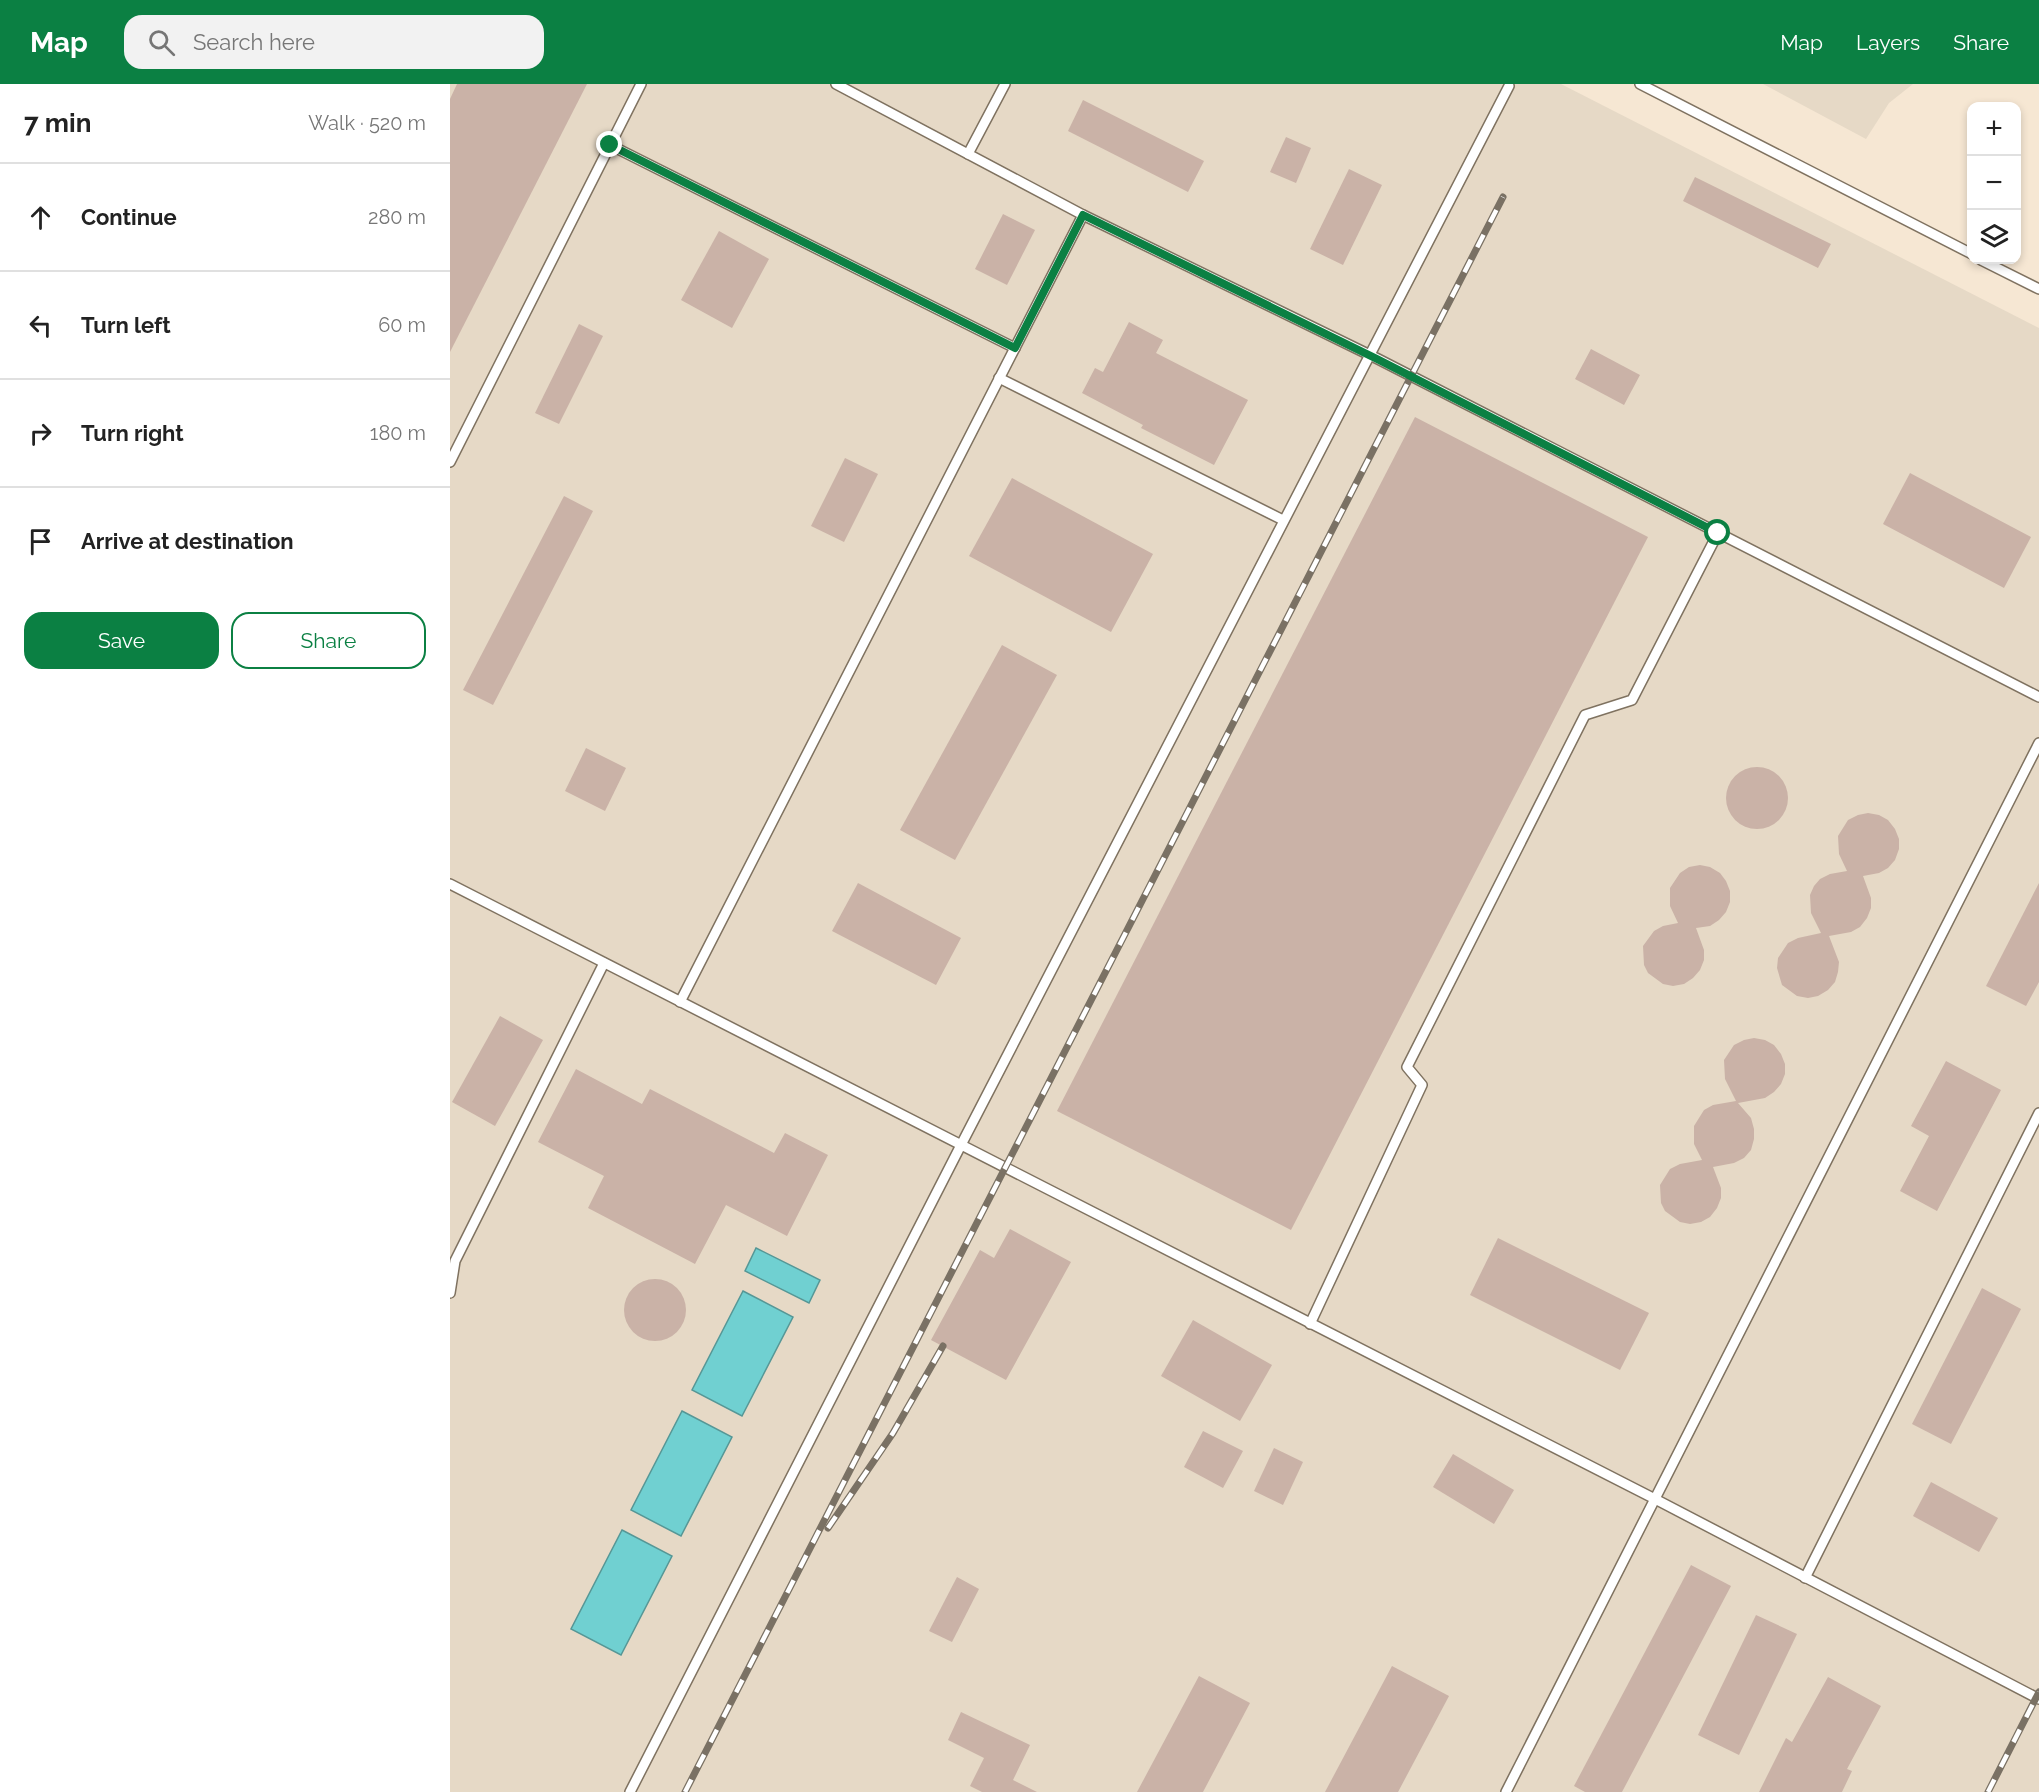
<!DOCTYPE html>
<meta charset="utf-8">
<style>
:root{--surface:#fff;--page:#f2f2f2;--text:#222;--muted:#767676;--line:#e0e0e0;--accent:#0b8043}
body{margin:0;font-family:Raleway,sans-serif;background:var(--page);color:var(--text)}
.controls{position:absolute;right:18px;top:18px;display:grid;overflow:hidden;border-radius:12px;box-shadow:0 3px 9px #0003}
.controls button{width:54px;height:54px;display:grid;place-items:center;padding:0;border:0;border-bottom:2px solid var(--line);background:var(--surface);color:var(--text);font:30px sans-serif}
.stop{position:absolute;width:18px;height:18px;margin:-14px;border:4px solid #0b8043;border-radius:50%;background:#fff}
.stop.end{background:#0b8043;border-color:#fff;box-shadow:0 2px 6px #0008}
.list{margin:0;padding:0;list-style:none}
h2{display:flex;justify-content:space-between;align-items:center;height:78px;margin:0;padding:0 24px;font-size:26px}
h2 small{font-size:20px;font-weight:400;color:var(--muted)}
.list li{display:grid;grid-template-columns:39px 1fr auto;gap:18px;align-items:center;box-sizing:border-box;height:108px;padding:0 24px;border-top:2px solid var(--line)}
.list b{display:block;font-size:22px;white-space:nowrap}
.list em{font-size:20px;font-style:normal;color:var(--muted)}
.actions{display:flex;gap:12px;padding:18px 24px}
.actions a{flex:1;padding:14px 0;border:2px solid var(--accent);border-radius:18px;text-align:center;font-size:21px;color:var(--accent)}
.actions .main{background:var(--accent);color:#fff}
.icon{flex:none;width:33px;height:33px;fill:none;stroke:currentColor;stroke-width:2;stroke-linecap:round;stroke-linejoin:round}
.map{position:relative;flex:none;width:1589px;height:1708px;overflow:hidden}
header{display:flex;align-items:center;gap:36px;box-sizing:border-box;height:84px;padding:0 30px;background:var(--accent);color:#fff}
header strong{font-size:28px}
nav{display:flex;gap:33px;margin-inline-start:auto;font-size:21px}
.search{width:420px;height:54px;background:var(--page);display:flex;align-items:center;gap:15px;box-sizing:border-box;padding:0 21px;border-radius:18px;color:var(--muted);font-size:22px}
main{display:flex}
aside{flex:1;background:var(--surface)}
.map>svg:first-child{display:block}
.industrial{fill:#e6d9c6}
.water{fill:#70d0d1;stroke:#569796;stroke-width:1.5}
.building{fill:#cab2a7}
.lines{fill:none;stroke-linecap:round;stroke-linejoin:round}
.service-casing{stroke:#7f7260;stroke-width:12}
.service{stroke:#fff;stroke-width:9}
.rail-casing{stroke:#7a7164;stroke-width:7}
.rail{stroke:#fff;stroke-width:4.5;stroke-dasharray:14;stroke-linecap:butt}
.route{stroke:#0b8043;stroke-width:8}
</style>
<header>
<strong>Map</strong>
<div class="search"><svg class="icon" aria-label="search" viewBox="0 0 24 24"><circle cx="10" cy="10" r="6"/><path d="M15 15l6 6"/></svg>Search here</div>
<nav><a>Map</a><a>Layers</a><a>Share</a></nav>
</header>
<main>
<aside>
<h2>7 min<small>Walk · 520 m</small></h2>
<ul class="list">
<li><svg class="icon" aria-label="ahead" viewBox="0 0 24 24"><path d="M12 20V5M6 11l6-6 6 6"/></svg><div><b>Continue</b></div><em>280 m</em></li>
<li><svg class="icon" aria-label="left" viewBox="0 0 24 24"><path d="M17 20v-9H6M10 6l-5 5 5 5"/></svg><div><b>Turn left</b></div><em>60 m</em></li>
<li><svg class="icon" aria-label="right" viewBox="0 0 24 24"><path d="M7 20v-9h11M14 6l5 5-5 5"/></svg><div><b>Turn right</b></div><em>180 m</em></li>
<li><svg class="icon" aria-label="arrive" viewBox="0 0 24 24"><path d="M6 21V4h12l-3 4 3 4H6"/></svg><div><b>Arrive at destination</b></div></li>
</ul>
<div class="actions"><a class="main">Save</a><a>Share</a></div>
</aside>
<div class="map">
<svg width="1589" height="1708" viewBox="0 0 1589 1708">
<rect width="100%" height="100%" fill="#f6e7d3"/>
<g class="industrial">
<polygon points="0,0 1111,0 1589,244 1589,1708 0,1708"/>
<polygon points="1313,0 1463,0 1439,19 1416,55"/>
</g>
<g class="water">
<polygon points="306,1164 370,1196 359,1219 295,1187"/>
<polygon points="293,1207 343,1233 292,1332 242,1306"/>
<polygon points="232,1327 282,1353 231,1452 181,1426"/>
<polygon points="172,1446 222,1472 171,1571 121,1545"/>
</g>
<g class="building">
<polygon points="7,0 137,0 0,268 0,15"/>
<polygon points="633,16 754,77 738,108 618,47"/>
<polygon points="836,53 861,64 846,99 820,88"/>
<polygon points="899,85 932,101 893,181 860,165"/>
<polygon points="1245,93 1381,160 1368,184 1233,117"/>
<polygon points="553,130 585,146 557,201 525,185"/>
<polygon points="269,147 319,175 282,244 231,216"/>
<polygon points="679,238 713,256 706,269 798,316 764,381 691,344 693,341 632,309 645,284 653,288"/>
<polygon points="129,240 153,252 109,340 85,329"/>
<polygon points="1141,265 1190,291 1174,321 1125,295"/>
<polygon points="965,333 1198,453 841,1146 607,1027"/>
<polygon points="395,374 428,390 394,458 361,442"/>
<polygon points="1460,389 1581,453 1554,504 1433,440"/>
<polygon points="562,394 703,470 661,548 519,472"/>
<polygon points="114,412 143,427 43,621 13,606"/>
<polygon points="552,561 607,591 505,776 450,746"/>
<polygon points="136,664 176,684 155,727 115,707"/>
<circle cx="1307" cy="714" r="31"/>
<polygon points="1418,729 1429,731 1438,736 1445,745 1449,755 1449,765 1445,776 1438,784 1429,789 1413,792 1421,814 1421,824 1417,834 1410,843 1401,848 1379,852 1389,878 1388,888 1385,898 1378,906 1368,912 1358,914 1347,912 1332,901 1327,884 1328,874 1338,859 1348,854 1371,849 1361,829 1360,811 1364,802 1370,795 1380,790 1397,787 1389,770 1388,752 1398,736 1408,731"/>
<polygon points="1250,781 1260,783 1270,789 1276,797 1280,807 1280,818 1276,828 1269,836 1260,842 1246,844 1254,866 1254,876 1250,886 1243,894 1234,900 1223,902 1213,900 1198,889 1194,881 1193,862 1204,847 1213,842 1228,839 1220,822 1220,804 1230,789 1239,783"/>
<polygon points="408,799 511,854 486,901 382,847"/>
<polygon points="1589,799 1589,898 1576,922 1536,902"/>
<polygon points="50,932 93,956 45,1042 2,1018"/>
<polygon points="1304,954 1315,956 1324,961 1331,970 1335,980 1335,990 1331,1000 1324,1008 1315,1014 1288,1019 1301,1034 1304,1045 1304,1055 1301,1066 1294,1074 1284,1079 1263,1083 1271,1104 1271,1114 1267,1124 1260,1133 1251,1138 1240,1140 1230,1138 1215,1127 1211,1119 1210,1101 1220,1085 1230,1080 1252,1076 1244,1060 1244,1042 1254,1026 1263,1021 1286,1017 1275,995 1274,976 1284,961 1294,956"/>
<polygon points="1496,977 1551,1006 1487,1127 1450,1107 1479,1052 1461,1042"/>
<polygon points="126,985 192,1020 200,1005 324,1069 335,1049 378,1071 337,1152 276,1121 245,1180 138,1124 154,1092 88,1058"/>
<polygon points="560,1145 621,1178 556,1296 481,1256 530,1166 544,1174"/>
<polygon points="1048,1154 1199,1229 1170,1286 1020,1211"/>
<circle cx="205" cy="1226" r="31"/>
<polygon points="1532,1204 1571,1225 1501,1360 1462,1340"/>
<polygon points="743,1236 822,1281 790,1337 711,1292"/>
<polygon points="753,1347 793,1367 773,1404 734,1383"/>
<polygon points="824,1364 853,1378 833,1421 804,1407"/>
<polygon points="1003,1370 1064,1406 1044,1440 983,1403"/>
<polygon points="1481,1398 1548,1434 1529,1468 1463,1432"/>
<polygon points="1241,1481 1281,1502 1172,1708 1135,1708 1124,1702"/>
<polygon points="507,1493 529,1505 502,1558 479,1547"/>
<polygon points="1306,1531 1347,1550 1289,1671 1248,1651"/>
<polygon points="942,1582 999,1612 948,1708 875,1708"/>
<polygon points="749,1592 800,1619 753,1708 687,1708"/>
<polygon points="1378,1593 1431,1622 1397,1685 1402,1687 1392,1708 1309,1708 1336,1654 1342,1658"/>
<polygon points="511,1628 580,1661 563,1696 587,1708 532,1708 520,1702 534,1674 498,1656"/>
</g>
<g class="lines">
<g class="service-casing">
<g id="service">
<polyline points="386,0 633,131 928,275 1589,613"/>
<polyline points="1190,0 1522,170"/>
<polyline points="160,61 565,264"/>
<polyline points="518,70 555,0"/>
<polyline points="1531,176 1589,205"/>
<polyline points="549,294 833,436"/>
<polyline points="0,378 191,0"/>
<polyline points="0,800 1205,1415 1589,1615"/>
<polyline points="230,918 633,131"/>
<polyline points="0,1209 5,1177 154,879"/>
<polyline points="860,1240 972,1001 957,983 1135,631 1182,616 1268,449"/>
<polyline points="1355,1494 1589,1029"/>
<polyline points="180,1708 511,1061 1059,2"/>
<polyline points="1056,1708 1589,659"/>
</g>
</g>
<use href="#service" class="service"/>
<g class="rail-casing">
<g id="rail">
<polyline points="378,1444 443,1349 493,1262"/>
<polyline points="235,1708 1053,113"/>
<polyline points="1538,1708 1589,1608"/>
</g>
</g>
<use href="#rail" class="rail"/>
</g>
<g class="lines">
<polyline class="route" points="160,61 565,264 633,131 927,275 1268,449"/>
</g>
</svg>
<div class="controls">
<button>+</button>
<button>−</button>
<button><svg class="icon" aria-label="layers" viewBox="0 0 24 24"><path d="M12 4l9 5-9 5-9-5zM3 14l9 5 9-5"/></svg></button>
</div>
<div class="stop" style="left:1268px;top:449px"></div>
<div class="stop end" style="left:160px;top:61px"></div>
</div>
</main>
